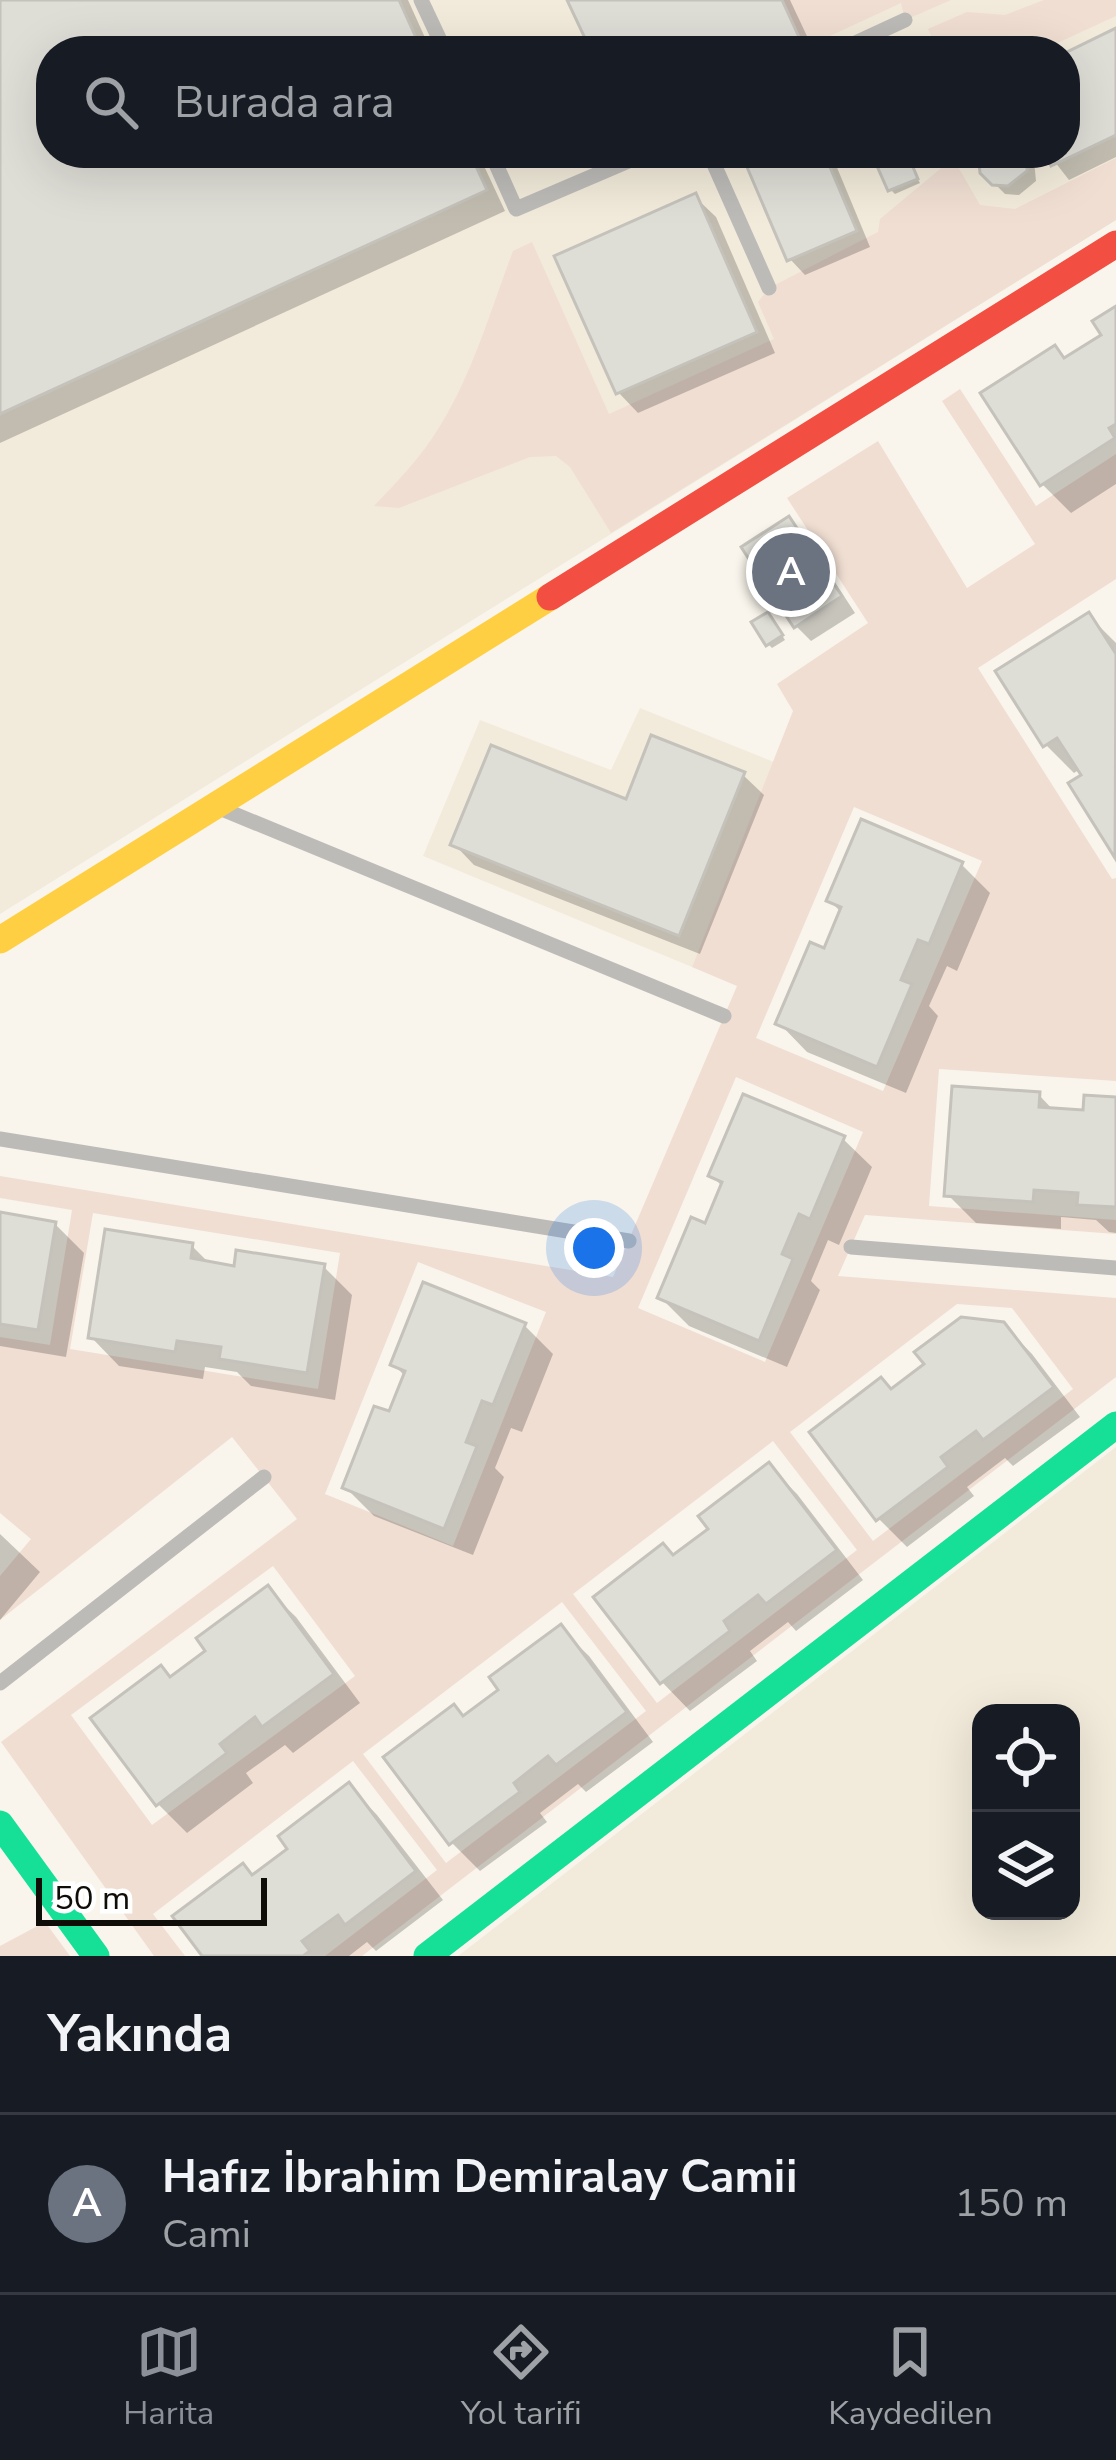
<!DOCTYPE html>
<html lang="tr">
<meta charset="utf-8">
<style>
:root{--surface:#171b24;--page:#242831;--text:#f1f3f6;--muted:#9ea1a6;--line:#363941;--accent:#8c9099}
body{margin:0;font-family:"Nunito Sans",sans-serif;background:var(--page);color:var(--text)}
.controls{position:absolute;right:36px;bottom:36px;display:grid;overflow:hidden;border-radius:24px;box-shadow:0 12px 48px #0002}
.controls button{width:108px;height:108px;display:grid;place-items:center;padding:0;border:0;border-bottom:3px solid var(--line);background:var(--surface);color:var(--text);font:60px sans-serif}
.scale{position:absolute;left:36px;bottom:30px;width:231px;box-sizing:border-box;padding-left:12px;border:6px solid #0f0d08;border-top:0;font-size:33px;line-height:42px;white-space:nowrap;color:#0f0d08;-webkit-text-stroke:9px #fff;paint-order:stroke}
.you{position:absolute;left:594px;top:1248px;width:42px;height:42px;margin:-30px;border:9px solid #fff;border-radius:50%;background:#1a73e8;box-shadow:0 0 0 18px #1a73e833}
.badge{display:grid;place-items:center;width:78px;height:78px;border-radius:50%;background:var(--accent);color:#fff;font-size:39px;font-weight:700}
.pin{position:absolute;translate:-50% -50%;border:6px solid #fff;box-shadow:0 3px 12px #0006}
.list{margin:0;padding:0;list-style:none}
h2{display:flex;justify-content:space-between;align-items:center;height:156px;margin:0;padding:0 48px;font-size:51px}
h2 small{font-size:39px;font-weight:400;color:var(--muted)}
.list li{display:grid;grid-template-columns:78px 1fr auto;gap:36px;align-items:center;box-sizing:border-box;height:180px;padding:0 48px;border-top:3px solid var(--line)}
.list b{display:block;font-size:45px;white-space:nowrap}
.list p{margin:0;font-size:39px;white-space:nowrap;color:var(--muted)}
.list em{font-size:39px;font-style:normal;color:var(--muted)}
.icon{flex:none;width:66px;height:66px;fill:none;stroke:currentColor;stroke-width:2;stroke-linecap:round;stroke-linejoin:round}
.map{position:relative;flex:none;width:1116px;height:1956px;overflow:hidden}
.search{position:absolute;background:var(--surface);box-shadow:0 12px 48px #0002;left:36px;right:36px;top:36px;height:132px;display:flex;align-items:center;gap:30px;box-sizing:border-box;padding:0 42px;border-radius:48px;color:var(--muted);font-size:45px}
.sheet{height:336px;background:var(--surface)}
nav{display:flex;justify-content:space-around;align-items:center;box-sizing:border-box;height:168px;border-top:3px solid var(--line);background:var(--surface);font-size:33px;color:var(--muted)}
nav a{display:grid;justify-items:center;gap:6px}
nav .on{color:var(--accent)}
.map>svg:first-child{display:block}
.built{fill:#f2ebdb;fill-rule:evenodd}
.green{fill:#f0ded2;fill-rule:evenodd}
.shadow{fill:#0003}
.building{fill:#deddd6;stroke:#c4c2bb;stroke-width:3}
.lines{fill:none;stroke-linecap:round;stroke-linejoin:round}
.lane{stroke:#bdbbb8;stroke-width:15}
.fast{stroke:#16e098;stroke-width:27}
.slow{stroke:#ffcf43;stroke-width:27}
.jam{stroke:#f24e42;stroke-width:27}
</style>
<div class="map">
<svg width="1116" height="1956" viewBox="0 0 1116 1956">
<rect width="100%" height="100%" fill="#f9f5ec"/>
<g class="built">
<path d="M0,0H1116V220L0,914ZM51,51H1065V153H51Z"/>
<polygon points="640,708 774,762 692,967 423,856 480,720 611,770"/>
<path d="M1116,1447V1956H458ZM981,1713H1071V1911H981Z"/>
</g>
<g class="green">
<polygon points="782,0 951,0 905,20 901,3 804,48"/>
<polygon points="1044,0 1116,0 1116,16 1040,51 938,51 928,29 967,12 1005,15"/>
<path d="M1116,158V220L611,533L570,467L556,456L530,457L399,508L374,506C398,481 422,456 440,426C473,373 491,309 513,251L532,242L609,414L774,339L758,302L769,288L878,232L880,219L946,164L957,165L980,205L1015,209Z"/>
<path d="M960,389L1036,506L1116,454V579L978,668L1112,879L1116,878V1081L939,1069L929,1206L1116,1220V1234L865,1215L838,1276L1116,1298V1377L362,1956H325L437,1870L353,1761L153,1914L185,1956H154L1,1742L297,1519L232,1437L0,1620V1576L31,1539L0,1513V1337L50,1345L72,1210L0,1198V1176L613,1277L737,986L692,967L793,711L777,684L868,623L787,498L878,441L967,588L1035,544L942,401ZM854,807L982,861L883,1091L756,1038ZM736,1077L863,1132L765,1362L638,1308ZM93,1213L340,1253L318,1389L70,1349ZM418,1262L546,1312L453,1546L325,1494ZM957,1304L1012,1308L1073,1389L873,1541L790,1432ZM773,1441L857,1550L657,1703L573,1594ZM273,1566L355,1676L152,1825L71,1715ZM562,1602L646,1711L446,1863L363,1754Z"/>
<polygon points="45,1922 70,1956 0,1956 0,1946"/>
</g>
<g class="shadow">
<polygon points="0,0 408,0 431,51 51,51 51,153 478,153 505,211 0,443"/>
<polygon points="570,0 790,0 814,51 594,51"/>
<polygon points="1116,31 1116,157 1069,180 1048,153 1065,153 1065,56"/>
<polygon points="744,153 831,153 870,247 805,275 790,259"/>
<polygon points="893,153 908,153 903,154 920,183 895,194 890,189 901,159"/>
<polygon points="982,153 1027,153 1034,160 1036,181 1019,195 1005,194 994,183"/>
<polygon points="695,197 716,217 775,353 638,413 618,392"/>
<polygon points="1116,310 1116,484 1071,513 1042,484"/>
<polygon points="788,520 804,535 855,613 811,641 796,626"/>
<polygon points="1089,616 1116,643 1116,854 1072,784 1085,776 1080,769 1074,773 1046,745"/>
<polygon points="772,619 785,640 772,648 768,644"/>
<polygon points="743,775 764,795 700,954 474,865 454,844"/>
<polygon points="962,865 990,893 957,971 947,966 929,1006 938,1016 906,1093 807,1052 779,1023 825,952 842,913 830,901"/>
<polygon points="1039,1095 1055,1112 1086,1114 1116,1100 1116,1233 1109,1232 1096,1220 1061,1217 1061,1229 976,1223 947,1194"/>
<polygon points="843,1139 872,1167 839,1245 828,1240 811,1281 820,1290 787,1367 689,1326 660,1297 707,1227 723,1187 711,1175"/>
<polygon points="0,1215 55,1224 84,1253 66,1357 0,1346"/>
<polygon points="192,1246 211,1265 237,1269 324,1267 352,1295 335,1400 251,1386 237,1372 205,1367 203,1379 119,1366 91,1337"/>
<polygon points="1003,1324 1032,1354 1080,1417 1013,1466 1005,1458 967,1487 974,1496 907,1547 879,1519 892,1392 928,1365"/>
<polygon points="524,1325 553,1354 522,1432 511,1428 495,1468 504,1477 473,1555 374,1516 345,1487 390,1415 406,1377 393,1364"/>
<polygon points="769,1466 797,1494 863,1580 796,1631 788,1622 750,1651 757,1661 690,1711 662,1682 674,1558 712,1529"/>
<polygon points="0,1534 40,1572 0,1620"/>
<polygon points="267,1589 296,1617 360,1703 293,1753 285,1745 246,1773 253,1783 187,1833 158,1804 172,1680 210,1652"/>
<polygon points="560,1628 589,1656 653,1742 586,1792 578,1784 540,1813 547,1822 480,1871 452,1843 465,1719 502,1691"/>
<polygon points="349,1786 377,1815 443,1900 376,1951 367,1942 349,1956 206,1956 254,1878 292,1850"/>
</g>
<g class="building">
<polygon points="0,0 399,0 422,51 51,51 51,153 470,153 487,190 0,414"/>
<polygon points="567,0 782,0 804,48 591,51"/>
<polygon points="1116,28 1116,135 1051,166 1045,153 1065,153 1065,53"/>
<polygon points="741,153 824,153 857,231 787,261"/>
<polygon points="907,153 918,179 888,191 877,166"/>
<polygon points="978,153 1028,153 1027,171 1008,186 992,185 980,173"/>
<polygon points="696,193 757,332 616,394 554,256"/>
<polygon points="1116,306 1116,424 1109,428 1115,438 1040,486 980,393 1055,345 1064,358 1101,335 1092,321"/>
<polygon points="789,516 842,596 794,628 741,547"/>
<polygon points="768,612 783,635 766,646 751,622"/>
<polygon points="1089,612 1116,654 1115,858 1068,783 1081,775 1057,738 1043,747 995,671"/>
<polygon points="651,735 745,772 679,936 450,845 491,745 626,799"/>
<polygon points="861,819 963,862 929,944 918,940 901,980 912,984 877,1067 775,1024 810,942 824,948 841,907 826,901"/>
<polygon points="952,1086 1040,1092 1039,1107 1083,1110 1084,1095 1116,1097 1116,1207 1077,1205 1078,1193 1034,1190 1033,1202 944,1196"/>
<polygon points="743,1094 845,1136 810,1219 799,1214 782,1254 793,1259 759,1341 657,1298 691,1217 705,1223 722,1182 708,1176"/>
<polygon points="0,1212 56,1222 38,1330 0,1324"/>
<polygon points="105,1229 193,1243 191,1258 234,1266 236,1250 325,1264 307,1373 219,1359 221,1347 177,1341 175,1352 88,1338"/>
<polygon points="423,1282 526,1323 493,1405 482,1401 466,1442 477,1446 444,1529 342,1488 374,1406 389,1411 405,1371 390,1365"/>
<polygon points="961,1317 1004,1322 1054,1387 983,1440 976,1431 941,1457 948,1467 876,1521 809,1432 881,1377 891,1389 924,1364 914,1352"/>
<polygon points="769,1462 837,1550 766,1604 758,1595 724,1621 730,1631 660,1684 593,1597 663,1543 673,1555 708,1529 698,1516"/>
<polygon points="268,1585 334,1674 262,1727 255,1717 220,1744 227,1753 156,1806 90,1718 161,1665 170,1677 205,1651 196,1638"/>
<polygon points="561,1624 627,1712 556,1765 548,1756 514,1783 520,1792 449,1845 383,1757 454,1704 463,1716 498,1690 489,1677"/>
<polygon points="349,1782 416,1871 345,1925 338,1915 302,1941 310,1951 303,1956 202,1956 172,1916 243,1863 252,1875 287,1849 278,1836"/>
</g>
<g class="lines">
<g class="lane">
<polyline points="421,0 445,51"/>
<polyline points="838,51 905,20"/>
<polyline points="491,153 516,209 647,153"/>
<polyline points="709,153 769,288"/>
<polyline points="222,809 724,1016"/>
<polyline points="0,1139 629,1241"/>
<polyline points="851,1247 1116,1268"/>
<polyline points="0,1683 264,1477"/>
</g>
<g class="fast">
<polyline points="0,1824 96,1956"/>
<polyline points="427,1956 1116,1425"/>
</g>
<polyline class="slow" points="0,940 550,597"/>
<polyline class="jam" points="550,597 1116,244"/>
</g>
</svg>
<div class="controls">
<button><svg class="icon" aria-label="locate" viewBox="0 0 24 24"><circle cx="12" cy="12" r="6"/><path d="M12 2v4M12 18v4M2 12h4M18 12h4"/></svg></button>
<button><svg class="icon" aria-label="layers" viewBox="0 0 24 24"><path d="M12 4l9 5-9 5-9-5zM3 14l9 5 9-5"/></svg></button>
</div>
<div class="scale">50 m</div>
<div class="you"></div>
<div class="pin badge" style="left:791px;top:572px;background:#6b7280">A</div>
<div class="search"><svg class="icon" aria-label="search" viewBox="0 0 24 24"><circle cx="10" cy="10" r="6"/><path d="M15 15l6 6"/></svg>Burada ara</div>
</div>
<section class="sheet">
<h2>Yakında<small></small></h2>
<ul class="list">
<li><span class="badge" style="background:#6b7280">A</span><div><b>Hafız İbrahim Demiralay Camii</b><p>Cami</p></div><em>150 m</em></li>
</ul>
</section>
<nav>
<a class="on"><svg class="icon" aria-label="map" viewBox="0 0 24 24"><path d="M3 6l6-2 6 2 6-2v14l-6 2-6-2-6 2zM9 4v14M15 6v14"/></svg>Harita</a>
<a><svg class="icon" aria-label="directions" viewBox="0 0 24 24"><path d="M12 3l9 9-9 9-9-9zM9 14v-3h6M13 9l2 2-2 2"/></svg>Yol tarifi</a>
<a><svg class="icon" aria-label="saved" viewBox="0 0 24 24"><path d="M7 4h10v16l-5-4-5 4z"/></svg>Kaydedilen</a>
</nav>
